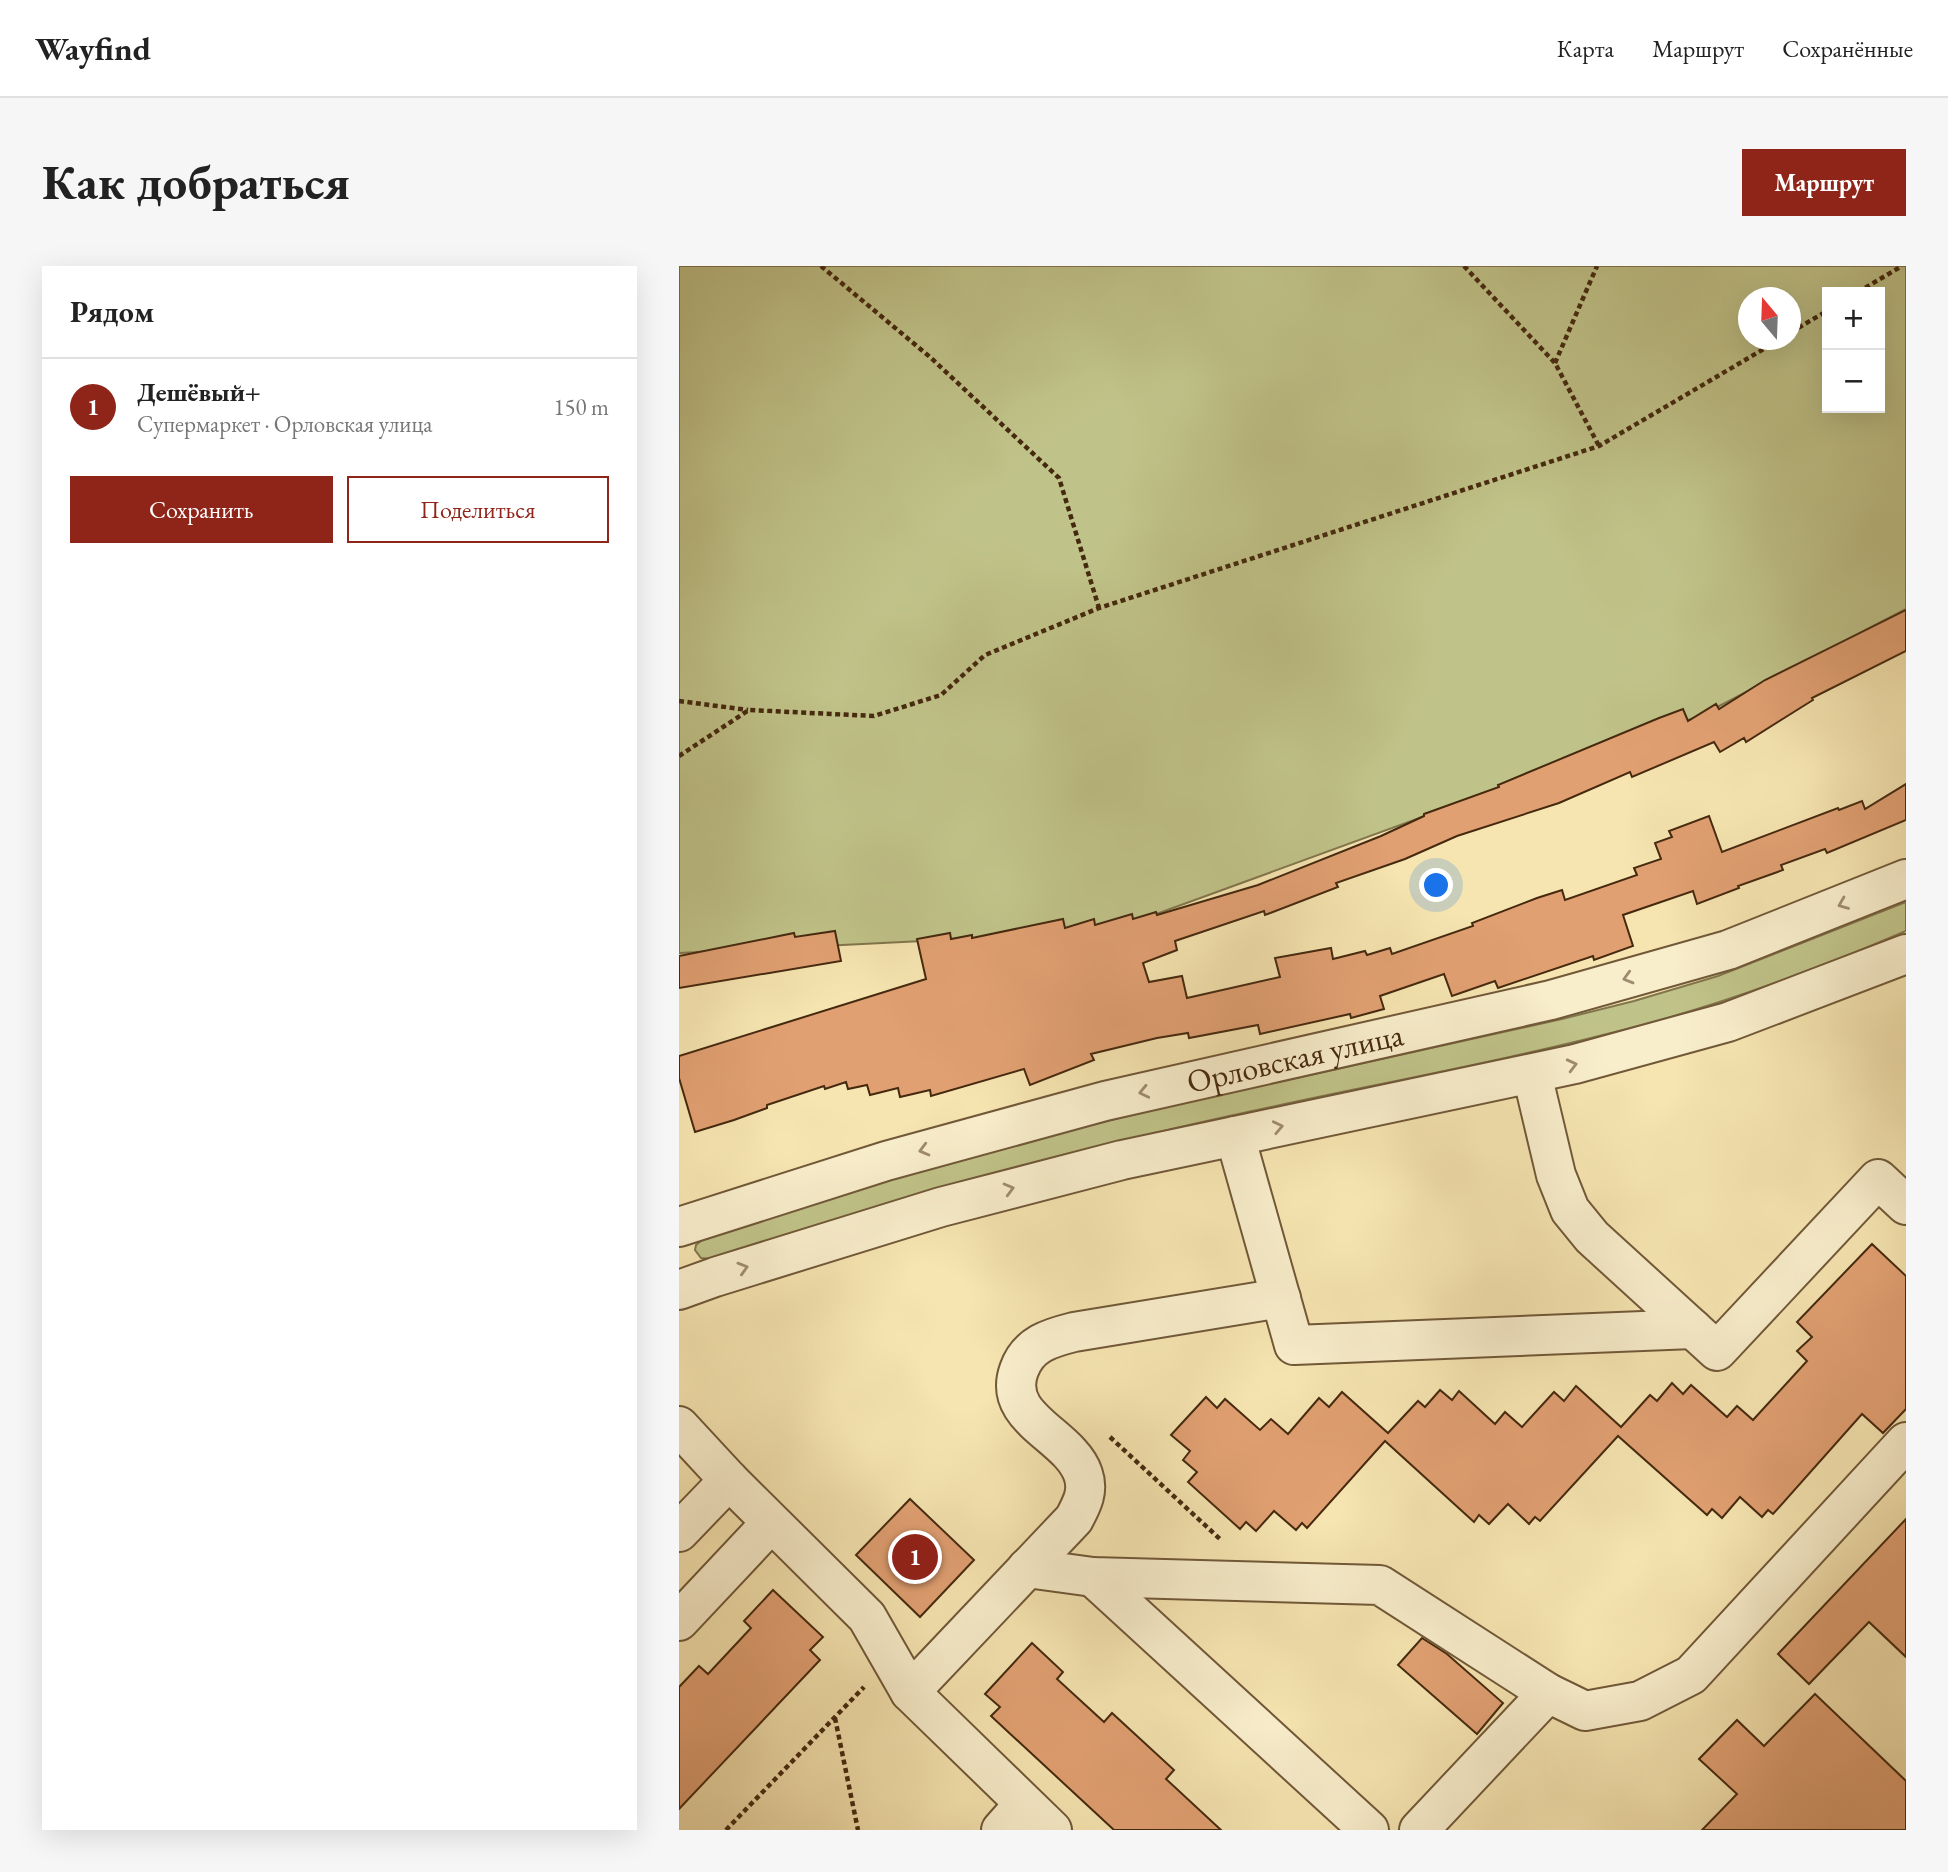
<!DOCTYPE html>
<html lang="ru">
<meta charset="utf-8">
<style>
:root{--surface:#fff;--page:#f6f6f6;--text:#222;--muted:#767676;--line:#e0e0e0;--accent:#8f2418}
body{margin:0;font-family:"EB Garamond",serif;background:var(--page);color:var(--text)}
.controls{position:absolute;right:21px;top:21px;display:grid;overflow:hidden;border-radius:0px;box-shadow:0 7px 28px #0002}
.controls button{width:63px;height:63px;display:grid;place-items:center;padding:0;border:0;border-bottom:2px solid var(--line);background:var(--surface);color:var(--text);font:35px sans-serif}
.compass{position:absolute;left:1059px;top:21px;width:63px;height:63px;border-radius:50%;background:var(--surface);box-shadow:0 7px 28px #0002;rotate:341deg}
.you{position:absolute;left:758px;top:620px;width:24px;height:24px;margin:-18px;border:5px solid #fff;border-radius:50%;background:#1a73e8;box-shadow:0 0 0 10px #1a73e833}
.badge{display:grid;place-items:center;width:46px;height:46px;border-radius:50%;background:var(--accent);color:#fff;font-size:23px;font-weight:700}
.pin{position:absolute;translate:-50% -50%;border:4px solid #fff;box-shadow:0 2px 7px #0006}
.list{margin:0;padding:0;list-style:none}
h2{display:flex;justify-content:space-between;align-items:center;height:91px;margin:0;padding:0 28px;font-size:30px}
h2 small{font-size:23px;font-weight:400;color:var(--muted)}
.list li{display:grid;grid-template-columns:46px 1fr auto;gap:21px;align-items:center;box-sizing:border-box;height:98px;padding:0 28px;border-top:2px solid var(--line)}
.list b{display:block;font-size:26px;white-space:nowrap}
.list p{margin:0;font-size:23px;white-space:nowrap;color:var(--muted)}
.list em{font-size:23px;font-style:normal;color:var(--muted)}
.actions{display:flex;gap:14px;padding:21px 28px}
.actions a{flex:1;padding:16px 0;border:2px solid var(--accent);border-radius:0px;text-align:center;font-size:24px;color:var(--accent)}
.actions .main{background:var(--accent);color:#fff}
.map{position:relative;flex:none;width:1227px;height:1564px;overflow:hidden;border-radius:0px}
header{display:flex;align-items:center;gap:42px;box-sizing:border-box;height:98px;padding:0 35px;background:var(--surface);border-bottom:2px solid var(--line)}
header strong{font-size:33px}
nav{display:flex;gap:38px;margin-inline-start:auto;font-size:24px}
.intro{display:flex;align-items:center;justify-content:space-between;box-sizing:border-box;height:168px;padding:0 42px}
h1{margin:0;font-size:49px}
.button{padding:18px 32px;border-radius:0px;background:var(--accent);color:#fff;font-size:24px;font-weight:700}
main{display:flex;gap:42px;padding:0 42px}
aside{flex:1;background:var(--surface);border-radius:0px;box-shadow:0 7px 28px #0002}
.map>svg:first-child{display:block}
.green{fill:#c0c389;stroke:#82764c;stroke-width:2;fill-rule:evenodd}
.building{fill:#e1a072;stroke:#45290f;stroke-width:2}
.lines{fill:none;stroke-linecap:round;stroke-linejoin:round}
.minor-casing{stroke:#715838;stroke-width:42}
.path{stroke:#45290f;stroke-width:4.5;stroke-dasharray:5 3.5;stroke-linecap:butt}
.minor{stroke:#f9eecc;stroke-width:38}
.oneway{stroke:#9f8c6e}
.labels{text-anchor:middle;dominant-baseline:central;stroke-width:6;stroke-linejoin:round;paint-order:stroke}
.street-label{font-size:32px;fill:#45290f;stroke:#f9eecc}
</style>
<header>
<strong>Wayfind</strong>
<nav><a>Карта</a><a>Маршрут</a><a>Сохранённые</a></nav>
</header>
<div class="intro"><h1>Как добраться</h1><a class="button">Маршрут</a></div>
<main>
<aside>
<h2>Рядом<small></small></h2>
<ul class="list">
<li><span class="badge">1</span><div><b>Дешёвый+</b><p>Супермаркет · Орловская улица</p></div><em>150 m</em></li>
</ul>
<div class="actions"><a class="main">Сохранить</a><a>Поделиться</a></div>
</aside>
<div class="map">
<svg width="1227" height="1564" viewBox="0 0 1227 1564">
<rect width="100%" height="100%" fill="#f6e5b1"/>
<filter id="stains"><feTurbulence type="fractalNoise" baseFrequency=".00286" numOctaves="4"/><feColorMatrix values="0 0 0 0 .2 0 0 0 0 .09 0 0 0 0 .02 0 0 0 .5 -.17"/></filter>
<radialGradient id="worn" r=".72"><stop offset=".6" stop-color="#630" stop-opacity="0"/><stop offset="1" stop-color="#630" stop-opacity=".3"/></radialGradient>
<g class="green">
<path d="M0,0H1227V343L1023,449L428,666L0,687ZM1148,26H1201V142H1148ZM1070,32H1112V74H1070Z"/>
<path d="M1227,636V665C1141,702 1053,735 963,759C802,802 637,828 476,867C326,902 179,949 32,993L22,992L16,984L17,979L24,973L240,904L345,876L468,845L883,753L955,735L1039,710Z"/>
</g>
<g class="building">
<polygon points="1227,344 1227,385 1133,432 1134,434 1067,476 1065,472 1041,486 1035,476 953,511 951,506 880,537 778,570 726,593 657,617 659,621 586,649 585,645 496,675 498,684 464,697 470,716 503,710 508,732 601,711 596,692 652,682 654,693 686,685 688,689 711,682 713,688 794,660 793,657 858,632 883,624 886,634 958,609 955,602 982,593 976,577 993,571 990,565 1030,550 1043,586 1159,542 1160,544 1183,535 1186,543 1227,518 1227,554 1148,587 1146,583 1102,599 1104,604 1059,620 1060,622 1018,638 1014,625 944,649 954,680 915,694 914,690 819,722 816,715 773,730 765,708 701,730 705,743 672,752 671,748 581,768 579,759 510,772 509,767 478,772 412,788 415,794 351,819 345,803 252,830 251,824 221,831 219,822 191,829 188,819 169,823 167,816 146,823 145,820 88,839 88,842 55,854 16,866 0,812 0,790 247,713 238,673 271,667 272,673 293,669 293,672 384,653 386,662 415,653 416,659 453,648 454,653 477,646 478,649 579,619 702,570 745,550 745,548 820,521 819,519 980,452 1004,443 1009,455 1037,438 1040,443 1086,414"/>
<polygon points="156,665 162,695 0,722 0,690 115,667 116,671"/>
<polygon points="1193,978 1227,1010 1227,1143 1204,1167 1183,1148 1094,1248 1089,1244 1083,1251 1061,1231 1043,1252 1033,1243 1028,1249 939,1170 861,1255 856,1251 850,1258 829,1238 810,1258 800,1249 795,1256 706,1175 628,1262 623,1257 617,1264 595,1245 577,1265 567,1256 561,1263 509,1216 518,1206 504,1194 511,1185 492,1169 527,1131 538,1142 546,1133 581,1164 592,1153 609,1168 640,1132 650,1141 663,1126 709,1167 739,1135 746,1141 761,1124 773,1134 780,1125 816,1158 826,1146 843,1161 875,1126 885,1135 897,1120 942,1161 971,1129 978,1135 993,1117 1004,1128 1012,1119 1048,1151 1058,1140 1074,1154 1128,1095 1118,1085 1133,1071 1118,1056"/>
<polygon points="231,1233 295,1294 241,1351 177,1289"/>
<polygon points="1227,1253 1227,1391 1190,1356 1130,1418 1099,1388"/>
<polygon points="94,1324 144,1371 131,1384 141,1394 0,1543 0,1421 20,1400 29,1408 72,1362 65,1355"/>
<polygon points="743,1372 768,1388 824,1437 798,1468 719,1399"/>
<polygon points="353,1377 384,1406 378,1413 425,1456 433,1447 495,1504 487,1513 542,1564 435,1564 312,1450 321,1441 306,1428"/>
<polygon points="1136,1428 1227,1515 1227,1564 1023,1564 1058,1528 1020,1493 1058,1454 1085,1480"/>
</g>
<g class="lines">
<g class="minor-casing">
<g id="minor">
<polyline points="853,808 877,909 891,944 913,971 1038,1085 1199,913 1227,939"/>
<polyline points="556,870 615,1079 1014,1063"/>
<path id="s1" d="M0,961L207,895L426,835L872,734L1049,684L1227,613"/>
<polyline points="0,1024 36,1011 262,941 443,894 896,798 1049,756 1227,688"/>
<polyline points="0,1160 50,1214 188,1351 231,1426 373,1564"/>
<polyline points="0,1266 50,1214"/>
<polyline points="348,1302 414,1311 701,1319 869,1427 906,1445 961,1435 1012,1409 1227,1176"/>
<polyline points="414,1311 690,1564"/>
<polyline points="0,1355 92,1257"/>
<path d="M231,1426L395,1253C403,1238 410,1225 404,1208C391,1169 322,1153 340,1104C349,1078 371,1072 395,1066L602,1032"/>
<polyline points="322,1564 345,1538"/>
<polyline points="740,1564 869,1427"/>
</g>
</g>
<g class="path">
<polyline points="142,0 251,91 380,212 420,342"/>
<polyline points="785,0 876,97 920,180"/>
<polyline points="1179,26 1223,0"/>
<polyline points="1112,66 1148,45"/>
<polyline points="876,97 918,0"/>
<polyline points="0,435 69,444"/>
<polyline points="0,490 70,444 195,450 262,429 306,389 420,342 920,180 1100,74"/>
<polyline points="431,1171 542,1274"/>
<polyline points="156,1452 179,1564"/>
<polyline points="47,1564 185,1421"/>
</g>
<use href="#minor" class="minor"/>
</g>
<defs><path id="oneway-chevron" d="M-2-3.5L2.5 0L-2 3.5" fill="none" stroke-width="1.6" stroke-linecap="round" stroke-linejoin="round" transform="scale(1.75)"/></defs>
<g class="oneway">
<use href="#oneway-chevron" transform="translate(1164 638) rotate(158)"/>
<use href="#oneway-chevron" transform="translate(949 712) rotate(164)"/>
<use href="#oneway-chevron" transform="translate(893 799) rotate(-14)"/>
<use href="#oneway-chevron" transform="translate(465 826) rotate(167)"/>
<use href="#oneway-chevron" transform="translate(599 861) rotate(-12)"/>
<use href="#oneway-chevron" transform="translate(245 884) rotate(165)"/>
<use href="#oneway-chevron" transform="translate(330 923) rotate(-15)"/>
<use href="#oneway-chevron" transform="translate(64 1002) rotate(-17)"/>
</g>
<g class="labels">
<g class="street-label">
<text stroke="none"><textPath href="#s1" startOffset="639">Орловская улица</textPath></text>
</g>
</g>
<rect width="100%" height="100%" filter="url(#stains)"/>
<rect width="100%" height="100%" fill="url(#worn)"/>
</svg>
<div class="controls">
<button>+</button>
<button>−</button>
</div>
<svg class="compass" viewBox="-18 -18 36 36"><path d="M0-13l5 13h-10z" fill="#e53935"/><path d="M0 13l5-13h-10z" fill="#767676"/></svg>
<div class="you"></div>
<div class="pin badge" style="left:236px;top:1291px">1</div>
</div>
</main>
